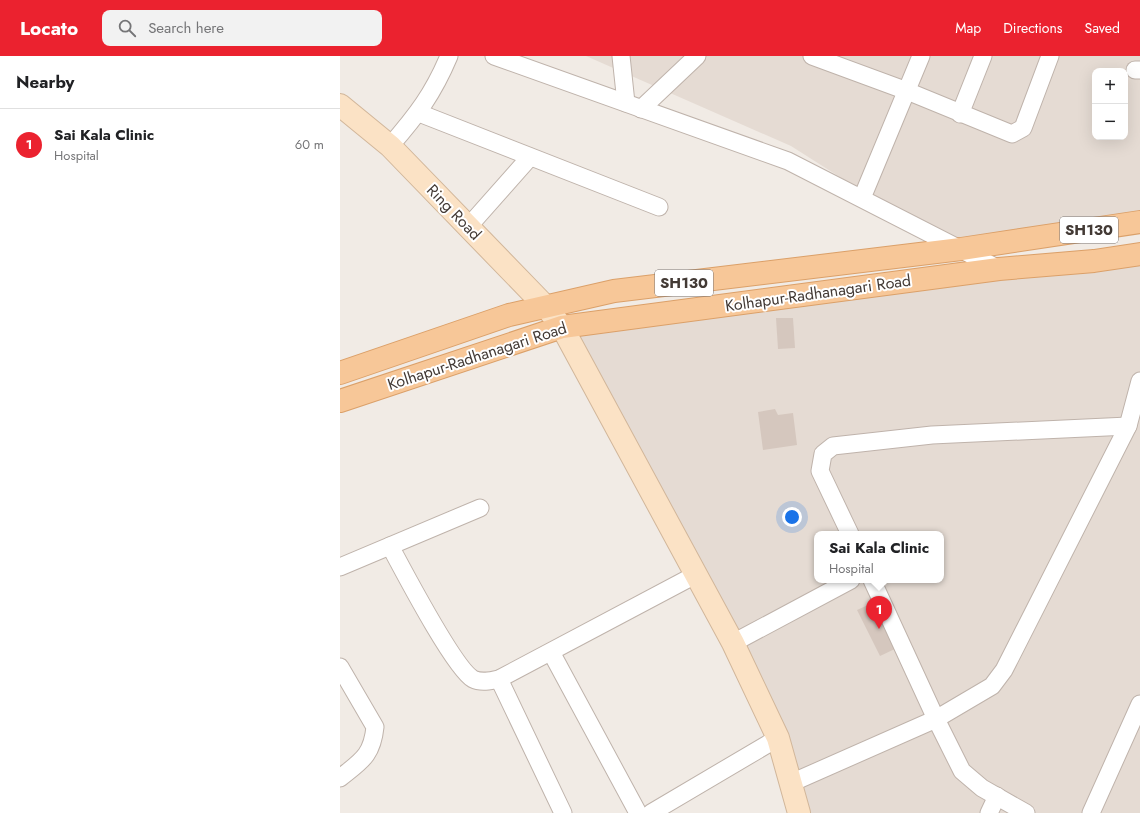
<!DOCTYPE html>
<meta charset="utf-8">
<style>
:root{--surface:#fff;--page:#f2f2f2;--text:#202124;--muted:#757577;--line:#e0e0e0;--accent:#eb222f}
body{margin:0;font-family:Jost,sans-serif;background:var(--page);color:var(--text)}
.controls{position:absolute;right:12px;top:12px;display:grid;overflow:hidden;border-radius:8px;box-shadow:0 4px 16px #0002}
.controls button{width:36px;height:36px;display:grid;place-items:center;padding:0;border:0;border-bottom:1px solid var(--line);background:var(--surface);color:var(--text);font:20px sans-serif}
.you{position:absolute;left:452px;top:461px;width:14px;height:14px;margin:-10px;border:3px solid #fff;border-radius:50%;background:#1a73e8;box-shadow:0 0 0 6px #1a73e833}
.badge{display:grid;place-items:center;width:26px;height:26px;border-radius:50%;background:var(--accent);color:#fff;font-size:13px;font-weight:700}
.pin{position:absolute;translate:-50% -33px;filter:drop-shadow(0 1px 2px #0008)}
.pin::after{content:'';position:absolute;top:21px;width:14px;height:12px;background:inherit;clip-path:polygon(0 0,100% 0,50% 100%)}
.popup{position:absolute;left:474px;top:475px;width:130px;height:52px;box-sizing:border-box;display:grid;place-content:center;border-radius:8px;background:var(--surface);filter:drop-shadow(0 1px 3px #0005);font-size:13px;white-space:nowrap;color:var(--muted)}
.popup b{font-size:15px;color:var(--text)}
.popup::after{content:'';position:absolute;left:50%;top:100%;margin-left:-8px;border:8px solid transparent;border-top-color:var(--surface)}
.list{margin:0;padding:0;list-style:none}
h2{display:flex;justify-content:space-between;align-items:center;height:52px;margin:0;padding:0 16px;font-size:17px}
h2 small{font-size:13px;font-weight:400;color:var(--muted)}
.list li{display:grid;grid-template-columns:26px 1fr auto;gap:12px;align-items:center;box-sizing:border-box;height:72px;padding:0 16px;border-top:1px solid var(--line)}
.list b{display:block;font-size:15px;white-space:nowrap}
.list p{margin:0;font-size:13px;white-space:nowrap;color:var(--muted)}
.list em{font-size:13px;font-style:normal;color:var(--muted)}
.icon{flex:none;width:22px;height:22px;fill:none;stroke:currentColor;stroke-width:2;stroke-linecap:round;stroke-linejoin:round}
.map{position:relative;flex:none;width:800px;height:757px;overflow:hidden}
header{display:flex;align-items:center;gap:24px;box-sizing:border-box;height:56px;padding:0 20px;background:var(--accent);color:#fff}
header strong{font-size:19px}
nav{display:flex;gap:22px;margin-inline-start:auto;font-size:14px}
.search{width:280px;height:36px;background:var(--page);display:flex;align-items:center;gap:10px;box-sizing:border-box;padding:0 14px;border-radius:8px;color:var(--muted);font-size:15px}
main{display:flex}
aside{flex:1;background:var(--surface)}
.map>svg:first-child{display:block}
.residential{fill:#e5dbd3;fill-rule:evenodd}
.building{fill:#d5c7be}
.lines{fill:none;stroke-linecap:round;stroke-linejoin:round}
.street-casing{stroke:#bfb3ab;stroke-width:19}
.secondary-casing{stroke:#d1b69a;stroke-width:24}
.primary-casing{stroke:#dba069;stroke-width:24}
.street{stroke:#fff;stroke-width:17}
.secondary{stroke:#fbe2c5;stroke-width:22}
.primary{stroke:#f7c798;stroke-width:22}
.labels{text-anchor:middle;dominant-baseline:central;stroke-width:4;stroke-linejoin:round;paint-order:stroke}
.shield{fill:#fff;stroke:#7b7572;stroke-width:1}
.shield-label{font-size:15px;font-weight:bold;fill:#433a35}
.street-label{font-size:16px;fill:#433a35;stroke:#fff}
</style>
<header>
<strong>Locato</strong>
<div class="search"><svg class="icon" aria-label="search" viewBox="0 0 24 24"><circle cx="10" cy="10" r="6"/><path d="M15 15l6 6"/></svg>Search here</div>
<nav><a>Map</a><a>Directions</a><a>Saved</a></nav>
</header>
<main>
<aside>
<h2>Nearby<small></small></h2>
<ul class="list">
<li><span class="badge">1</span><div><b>Sai Kala Clinic</b><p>Hospital</p></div><em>60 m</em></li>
</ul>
</aside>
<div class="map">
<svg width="800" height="757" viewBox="0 0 800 757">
<rect width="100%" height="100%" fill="#f1ebe5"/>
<g class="residential">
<path d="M246,0H800V163L599,184L451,90ZM755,15H785V81H755Z"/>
<path d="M800,198V757H459L451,727L231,273L626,205ZM477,478H601V524H477Z"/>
</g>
<g class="building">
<polygon points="436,262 453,262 455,292 438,293"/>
<polygon points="435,353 438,359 453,357 457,389 423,394 418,356"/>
<polygon points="537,545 559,591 540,600 517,554"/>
</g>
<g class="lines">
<g class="street-casing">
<g id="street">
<polyline points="154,0 448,105 659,213"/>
<polyline points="281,0 286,47"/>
<polyline points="472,0 567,35 672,78 683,72 710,0"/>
<polyline points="795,14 800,14"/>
<polyline points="301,53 357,0"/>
<polyline points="79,57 319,151"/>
<polyline points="620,58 643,0"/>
<path d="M50,90C77,59 93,38 109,0"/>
<polyline points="522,142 581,0"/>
<polyline points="128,171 190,101"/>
<polyline points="510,478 480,415 483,398 493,390 592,379 788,370"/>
<path d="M50,490C63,514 114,612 133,623C141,627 150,625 159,623L357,518"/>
<polyline points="0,511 140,452"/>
<polyline points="532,524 596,663 622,715 642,732 686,757"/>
<polyline points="393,587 511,524"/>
<polyline points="211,596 298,757"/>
<path d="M0,611L35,671C32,700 21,705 0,722"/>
<polyline points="159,623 223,757"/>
<polyline points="451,727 596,663 652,630 664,614 788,370 800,325"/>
<polyline points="311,757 438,682"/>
<polyline points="649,757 657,740"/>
<polyline points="751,757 800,648"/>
</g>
</g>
<g class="secondary-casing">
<polyline id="secondary" points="0,49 50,90 206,251 222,271 393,587 438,682 459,757"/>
</g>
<g class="primary-casing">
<g id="primary">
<polyline points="0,317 169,259 274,235 621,193 800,166"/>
<polyline points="0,345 222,271 659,213 754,205 800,198"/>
</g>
</g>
<use href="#street" class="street"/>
<use href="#secondary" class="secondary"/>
<use href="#primary" class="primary"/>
</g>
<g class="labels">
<g class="shield">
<rect x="720" y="161" width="58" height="26" rx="3"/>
<rect x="315" y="214" width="58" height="26" rx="3"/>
</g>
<g class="shield-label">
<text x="749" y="174">SH130</text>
<text x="344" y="227">SH130</text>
</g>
<g class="street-label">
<text transform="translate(114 156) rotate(46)">Ring Road</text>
<text transform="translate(478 237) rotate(-8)">Kolhapur-Radhanagari Road</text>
<text transform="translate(137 300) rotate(-18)">Kolhapur-Radhanagari Road</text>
</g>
</g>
</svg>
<div class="controls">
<button>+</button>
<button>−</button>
</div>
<div class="you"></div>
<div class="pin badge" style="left:539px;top:573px">1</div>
<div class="popup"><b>Sai Kala Clinic</b>Hospital</div>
</div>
</main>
